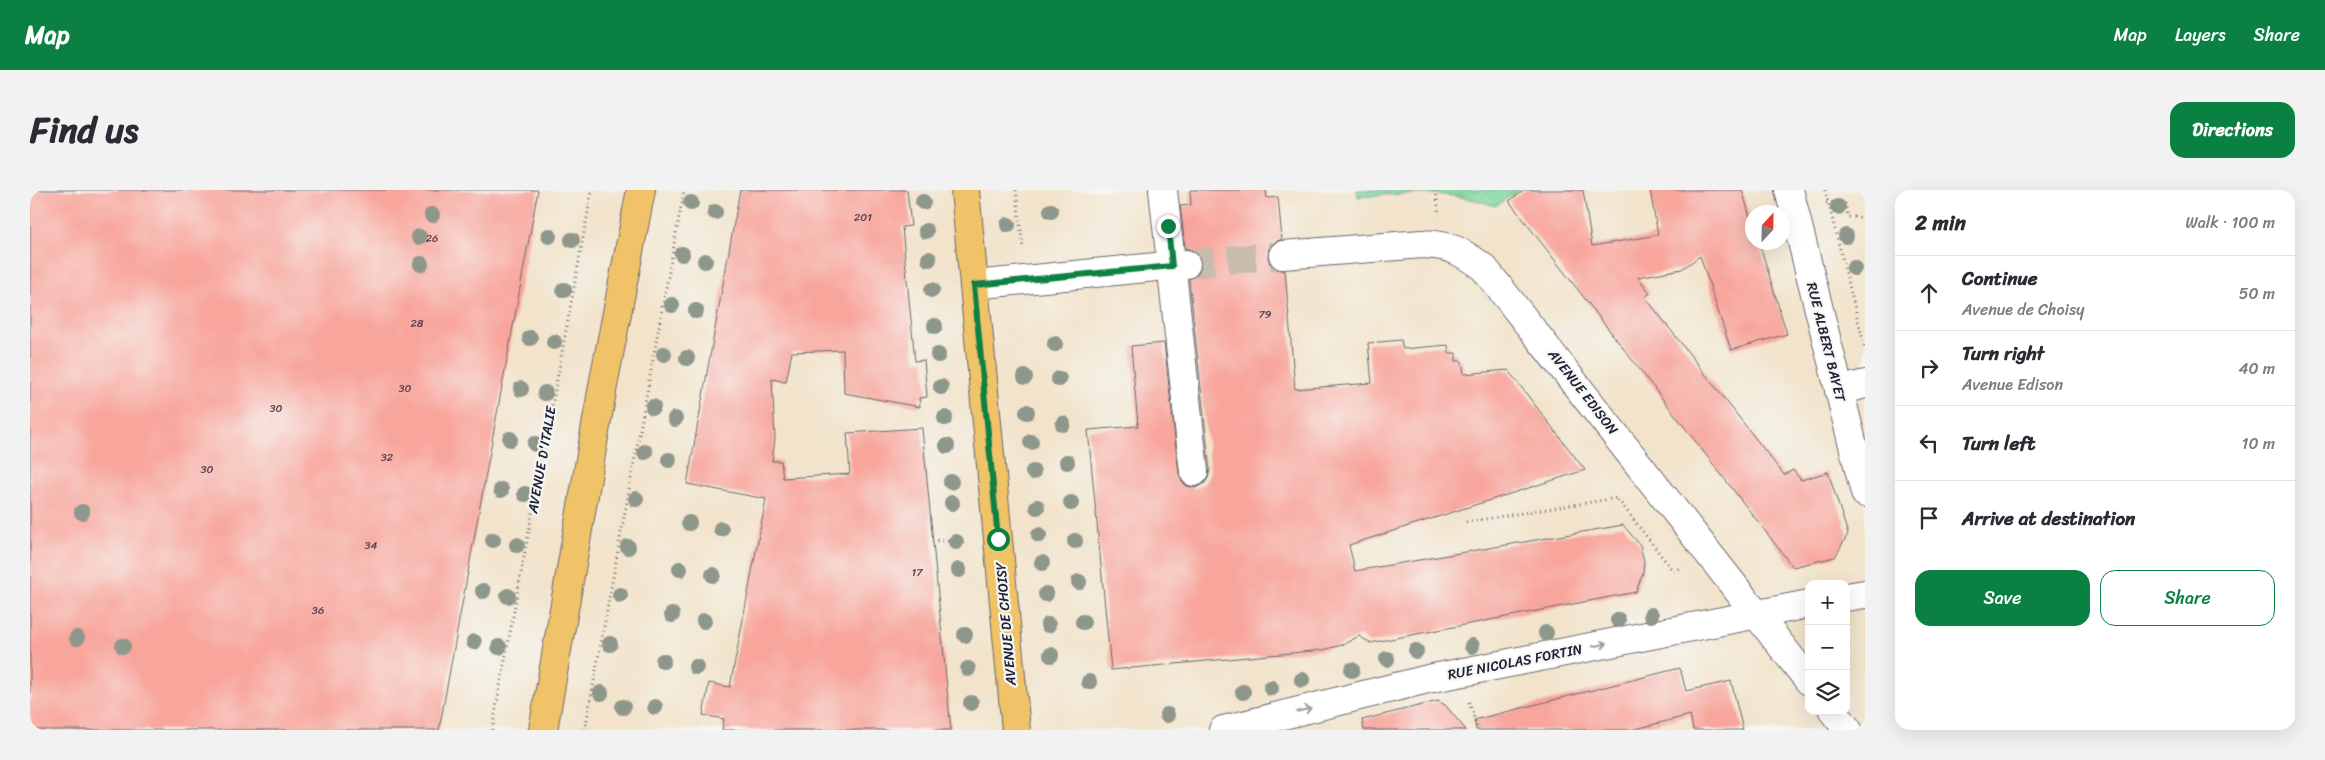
<!DOCTYPE html>
<meta charset="utf-8">
<style>
:root{--surface:#fff;--page:#f2f2f3;--text:#2b2b33;--muted:#7c7c81;--line:#e1e1e2;--accent:#0b8043}
body{margin:0;font-family:Sriracha,sans-serif;background:var(--page);color:var(--text)}
.controls{position:absolute;right:15px;bottom:15px;display:grid;overflow:hidden;border-radius:10px;box-shadow:0 5px 20px #0002}
.controls button{width:45px;height:45px;display:grid;place-items:center;padding:0;border:0;border-bottom:1px solid var(--line);background:var(--surface);color:var(--text);font:25px sans-serif}
.compass{position:absolute;left:1715px;top:15px;width:45px;height:45px;border-radius:50%;background:var(--surface);box-shadow:0 5px 20px #0002;rotate:22deg}
.stop{position:absolute;width:15px;height:15px;margin:-11px;border:4px solid #0b8043;border-radius:50%;background:#fff}
.stop.end{background:#0b8043;border-color:#fff;box-shadow:0 1px 5px #0008}
.list{margin:0;padding:0;list-style:none}
h2{display:flex;justify-content:space-between;align-items:center;height:65px;margin:0;padding:0 20px;font-size:21px}
h2 small{font-size:16px;font-weight:400;color:var(--muted)}
.list li{display:grid;grid-template-columns:32px 1fr auto;gap:15px;align-items:center;box-sizing:border-box;height:75px;padding:0 20px;border-top:1px solid var(--line)}
.list b{display:block;font-size:19px;white-space:nowrap}
.list p{margin:0;font-size:16px;white-space:nowrap;color:var(--muted)}
.list em{font-size:16px;font-style:normal;color:var(--muted)}
.actions{display:flex;gap:10px;padding:15px 20px}
.actions a{flex:1;padding:11px 0;border:1px solid var(--accent);border-radius:15px;text-align:center;font-size:18px;color:var(--accent)}
.actions .main{background:var(--accent);color:#fff}
.icon{flex:none;width:28px;height:28px;fill:none;stroke:currentColor;stroke-width:2;stroke-linecap:round;stroke-linejoin:round}
.map{position:relative;flex:none;width:1835px;height:540px;overflow:hidden;border-radius:15px}
header{display:flex;align-items:center;gap:30px;box-sizing:border-box;height:70px;padding:0 25px;background:var(--accent);color:#fff}
header strong{font-size:24px}
nav{display:flex;gap:28px;margin-inline-start:auto;font-size:18px}
.intro{display:flex;align-items:center;justify-content:space-between;box-sizing:border-box;height:120px;padding:0 30px}
h1{margin:0;font-size:35px}
.button{padding:12px 22px;border-radius:15px;background:var(--accent);color:#fff;font-size:18px;font-weight:700}
main{display:flex;gap:30px;padding:0 30px}
aside{flex:1;background:var(--surface);border-radius:15px;box-shadow:0 5px 20px #0002}
.map>svg:first-child{display:block}
.park{fill:url(#park-crowns);stroke:#507d6c}
.building{fill:#f8a59b}
.lines{fill:none;stroke-linecap:round;stroke-linejoin:round}
.minor-tunnel{stroke:#c8bcad;stroke-width:28;stroke-dasharray:28 14;stroke-linecap:butt}
.minor-casing{stroke:#6b666d;stroke-width:30}
.major-casing{stroke:#6b666d;stroke-width:30}
.path{stroke:#6b666d;stroke-width:3;stroke-dasharray:1 4;stroke-linecap:butt}
.minor{stroke:#fff;stroke-width:28}
.major{stroke:#f0c369;stroke-width:28}
.tree{fill:#8e978c}
.oneway{stroke:#9c9ca7}
.route{stroke:#0b8043;stroke-width:6}
.labels{text-anchor:middle;dominant-baseline:central;stroke-width:4.5;stroke-linejoin:round;paint-order:stroke}
.number-label{font-size:11px;fill:#584353}
.street-label{font-size:14px;fill:#22223b;stroke:#f6f6f2}
</style>
<header>
<strong>Map</strong>
<nav><a>Map</a><a>Layers</a><a>Share</a></nav>
</header>
<div class="intro"><h1>Find us</h1><a class="button">Directions</a></div>
<main>
<div class="map">
<svg width="1835" height="540" viewBox="0 0 1835 540">
<defs>
<pattern id="park-crowns" width="20" height="18" patternUnits="userSpaceOnUse" patternTransform="scale(1.25)"><rect width="20" height="18" fill="#7dd89e"/><path d="M2 6a3 3 0 1 1 6 0M12 15a3 3 0 1 1 6 0" fill="none" stroke="#6cb989"/></pattern>
</defs>
<rect width="100%" height="100%" fill="#f6f6f2"/>
<filter id="ink" filterUnits="userSpaceOnUse"><feTurbulence type="fractalNoise" baseFrequency=".02" numOctaves="2"/><feDisplacementMap in="SourceGraphic" scale="10" xChannelSelector="R" yChannelSelector="G"/><feConvolveMatrix kernelMatrix="1 2 1 2 8 2 1 2 1" color-interpolation-filters="sRGB"/></filter>
<filter id="wash" filterUnits="userSpaceOnUse"><feTurbulence type="fractalNoise" baseFrequency=".0096" numOctaves="4" result="noise"/><feDisplacementMap in="SourceGraphic" scale="20" xChannelSelector="R" yChannelSelector="G"/><feGaussianBlur stdDeviation="1.12" result="paint"/><feColorMatrix in="noise" values="0 0 0 0 0 0 0 0 0 0 0 0 0 0 0 0 0 1.4 0 .05"/><feComposite in="paint" operator="in"/></filter>
<g filter="url(#wash)">
<rect width="100%" height="100%" fill="#f2e3ca"/>
<path class="park" d="M1327,0H1490L1465,16C1423,0 1373,3 1328,7Z"/>
<g id="blocks">
<g class="building">
<polygon points="0,0 508,0 409,540 0,540"/>
<polygon points="710,0 877,0 881,36 872,37 885,171 894,170 897,207 889,208 890,217 814,203 813,160 762,162 756,192 742,189 745,249 742,271 751,271 753,288 820,284 817,243 892,238 921,540 692,540 694,529 673,525 679,493 700,497 736,309 657,294"/>
<polygon points="1160,0 1236,0 1237,8 1248,7 1252,49 1245,52 1239,58 1238,67 1240,74 1246,79 1255,81 1265,199 1342,193 1338,153 1371,150 1373,159 1418,155 1419,163 1426,163 1426,171 1432,171 1434,184 1478,180 1555,280 1319,355 1325,381 1593,335 1610,355 1614,371 1613,382 1606,402 1340,453 1329,446 1312,455 1293,460 1081,480 1058,240 1108,236 1101,156 1134,153 1149,284 1152,292 1157,296 1165,298 1174,294 1178,288 1180,280 1159,89 1165,86 1170,81 1172,73 1168,65 1163,60 1155,58 1150,16 1161,15"/>
<polygon points="1495,0 1553,0 1562,56 1628,45 1620,0 1712,0 1722,33 1722,52 1729,52 1757,144 1701,160 1670,66 1652,79 1608,87 1620,103 1615,107 1754,285 1763,280 1771,290 1798,282 1818,344 1805,367 1763,377 1479,11"/>
<polygon points="1650,478 1656,501 1701,491 1713,540 1663,540 1660,525 1602,540 1446,540 1444,530"/>
<polygon points="1408,511 1415,515 1436,540 1334,540 1332,530"/>
</g>
</g>
</g>
<g filter="url(#ink)">
<use href="#blocks" fill-opacity="0" stroke="#6b666d" stroke-width="1"/>
<g class="lines">
<polyline class="minor-tunnel" points="1156,74 1253,65"/>
<g class="minor-casing">
<g id="minor">
<polyline points="1133,0 1164,282"/>
<polyline points="1759,0 1835,303"/>
<path d="M1253,65L1392,54C1421,55 1431,61 1454,78L1779,491"/>
<polyline points="944,95 1156,74"/>
<polyline points="1809,201 1835,194"/>
<polyline points="1816,407 1835,404"/>
<polyline points="1803,521 1818,540"/>
<polyline points="1193,540 1398,489 1779,414"/>
</g>
</g>
<g class="major-casing">
<g id="major">
<polyline points="935,0 986,540"/>
<polyline points="513,540 574,190 611,0"/>
</g>
</g>
<g class="path">
<polyline points="986,0 993,58"/>
<polyline points="1406,0 1409,25"/>
<polyline points="1795,0 1835,158"/>
<polyline points="1796,13 1815,12 1818,27 1835,27"/>
<polyline points="1436,332 1587,308 1643,381 1650,378"/>
<polyline points="902,351 937,350"/>
<polyline points="1439,512 1448,540"/>
<polyline points="462,540 562,0"/>
<polyline points="555,540 654,0"/>
</g>
<use href="#minor" class="minor"/>
<use href="#major" class="major"/>
</g>
<g class="tree">
<circle cx="893" cy="12" r="8"/>
<circle cx="661" cy="13" r="8"/>
<circle cx="1808" cy="17" r="8"/>
<circle cx="1021" cy="21" r="8"/>
<circle cx="685" cy="22" r="8"/>
<circle cx="402" cy="25" r="8"/>
<circle cx="978" cy="35" r="8"/>
<circle cx="896" cy="41" r="8"/>
<circle cx="519" cy="46" r="8"/>
<circle cx="1816" cy="46" r="8"/>
<circle cx="389" cy="47" r="8"/>
<circle cx="542" cy="50" r="8"/>
<circle cx="652" cy="64" r="8"/>
<circle cx="899" cy="69" r="8"/>
<circle cx="675" cy="71" r="8"/>
<circle cx="391" cy="74" r="8"/>
<circle cx="1824" cy="78" r="8"/>
<circle cx="534" cy="100" r="8"/>
<circle cx="902" cy="100" r="8"/>
<circle cx="642" cy="115" r="8"/>
<circle cx="666" cy="121" r="8"/>
<circle cx="905" cy="136" r="8"/>
<circle cx="500" cy="148" r="8"/>
<circle cx="524" cy="152" r="8"/>
<circle cx="1025" cy="154" r="8"/>
<circle cx="634" cy="164" r="8"/>
<circle cx="908" cy="165" r="8"/>
<circle cx="657" cy="168" r="8"/>
<circle cx="995" cy="187" r="8"/>
<circle cx="1029" cy="189" r="8"/>
<circle cx="911" cy="197" r="8"/>
<circle cx="491" cy="199" r="8"/>
<circle cx="515" cy="203" r="8"/>
<circle cx="623" cy="217" r="8"/>
<circle cx="997" cy="222" r="8"/>
<circle cx="915" cy="228" r="8"/>
<circle cx="645" cy="229" r="8"/>
<circle cx="1033" cy="234" r="8"/>
<circle cx="480" cy="249" r="8"/>
<circle cx="1001" cy="252" r="8"/>
<circle cx="505" cy="254" r="8"/>
<circle cx="917" cy="256" r="8"/>
<circle cx="615" cy="262" r="8"/>
<circle cx="639" cy="270" r="8"/>
<circle cx="1037" cy="272" r="8"/>
<circle cx="1003" cy="282" r="8"/>
<circle cx="921" cy="292" r="8"/>
<circle cx="471" cy="300" r="8"/>
<circle cx="495" cy="304" r="8"/>
<circle cx="606" cy="309" r="8"/>
<circle cx="922" cy="313" r="8"/>
<circle cx="1041" cy="313" r="8"/>
<circle cx="1007" cy="317" r="8"/>
<circle cx="52" cy="322" r="8"/>
<circle cx="659" cy="333" r="8"/>
<circle cx="691" cy="339" r="8"/>
<circle cx="1009" cy="345" r="8"/>
<circle cx="463" cy="350" r="8"/>
<circle cx="1045" cy="351" r="8"/>
<circle cx="926" cy="352" r="8"/>
<circle cx="487" cy="355" r="8"/>
<circle cx="598" cy="357" r="8"/>
<circle cx="1012" cy="373" r="8"/>
<circle cx="650" cy="379" r="8"/>
<circle cx="929" cy="380" r="8"/>
<circle cx="683" cy="385" r="8"/>
<circle cx="1049" cy="392" r="8"/>
<circle cx="453" cy="401" r="8"/>
<circle cx="1016" cy="404" r="8"/>
<circle cx="590" cy="405" r="8"/>
<circle cx="478" cy="406" r="8"/>
<circle cx="642" cy="425" r="8"/>
<circle cx="1621" cy="425" r="8"/>
<circle cx="1588" cy="430" r="8"/>
<circle cx="674" cy="431" r="8"/>
<circle cx="1053" cy="432" r="8"/>
<circle cx="1018" cy="435" r="8"/>
<circle cx="1516" cy="443" r="8"/>
<circle cx="935" cy="445" r="8"/>
<circle cx="47" cy="448" r="8"/>
<circle cx="444" cy="452" r="8"/>
<circle cx="580" cy="454" r="8"/>
<circle cx="93" cy="456" r="8"/>
<circle cx="1442" cy="456" r="8"/>
<circle cx="469" cy="457" r="8"/>
<circle cx="1386" cy="461" r="8"/>
<circle cx="1021" cy="465" r="8"/>
<circle cx="1357" cy="469" r="8"/>
<circle cx="633" cy="471" r="8"/>
<circle cx="666" cy="477" r="8"/>
<circle cx="938" cy="479" r="8"/>
<circle cx="1322" cy="480" r="8"/>
<circle cx="1272" cy="490" r="8"/>
<circle cx="1059" cy="492" r="8"/>
<circle cx="1241" cy="498" r="8"/>
<circle cx="1213" cy="502" r="8"/>
<circle cx="571" cy="503" r="8"/>
<circle cx="941" cy="513" r="8"/>
<circle cx="593" cy="517" r="8"/>
<circle cx="625" cy="517" r="8"/>
<circle cx="1137" cy="525" r="8"/>
</g>
<defs><path id="oneway-shaft" d="M-6 0H5M1.5-3L5.5 0L1.5 3" fill="none" stroke-width="1.6" stroke-linecap="round" stroke-linejoin="round" transform="scale(1.25)"/></defs>
<g class="oneway">
<use href="#oneway-shaft" transform="translate(1570 455) rotate(-11)"/>
<use href="#oneway-shaft" transform="translate(1274 520) rotate(-14)"/>
</g>
</g>
<g class="lines" filter="url(#ink)">
<polyline class="route" points="968,349 944,95 1142,76 1138,36"/>
</g>
<g class="labels">
<g class="number-label">
<text x="833" y="27">201</text>
<text x="402" y="48">26</text>
<text x="1235" y="124">79</text>
<text x="387" y="133">28</text>
<text x="375" y="198">30</text>
<text x="246" y="218">30</text>
<text x="357" y="267">32</text>
<text x="177" y="279">30</text>
<text x="341" y="355">34</text>
<text x="887" y="382">17</text>
<text x="288" y="420">36</text>
</g>
<g class="street-label">
<text transform="translate(1796 152) rotate(76)">RUE ALBERT BAYET</text>
<text transform="translate(1553 202) rotate(52)">AVENUE EDISON</text>
<text transform="translate(512 270) rotate(-80)">AVENUE D'ITALIE</text>
<text transform="translate(976 434) rotate(-95)">AVENUE DE CHOISY</text>
<text transform="translate(1485 472) rotate(-11)">RUE NICOLAS FORTIN</text>
</g>
</g>
</svg>
<div class="controls">
<button>+</button>
<button>−</button>
<button><svg class="icon" aria-label="layers" viewBox="0 0 24 24"><path d="M12 4l9 5-9 5-9-5zM3 14l9 5 9-5"/></svg></button>
</div>
<svg class="compass" viewBox="-18 -18 36 36"><path d="M0-13l5 13h-10z" fill="#e53935"/><path d="M0 13l5-13h-10z" fill="#7c7c81"/></svg>
<div class="stop" style="left:968px;top:349px"></div>
<div class="stop end" style="left:1138px;top:36px"></div>
</div>
<aside>
<h2>2 min<small>Walk · 100 m</small></h2>
<ul class="list">
<li><svg class="icon" aria-label="ahead" viewBox="0 0 24 24"><path d="M12 20V5M6 11l6-6 6 6"/></svg><div><b>Continue</b><p>Avenue de Choisy</p></div><em>50 m</em></li>
<li><svg class="icon" aria-label="right" viewBox="0 0 24 24"><path d="M7 20v-9h11M14 6l5 5-5 5"/></svg><div><b>Turn right</b><p>Avenue Edison</p></div><em>40 m</em></li>
<li><svg class="icon" aria-label="left" viewBox="0 0 24 24"><path d="M17 20v-9H6M10 6l-5 5 5 5"/></svg><div><b>Turn left</b></div><em>10 m</em></li>
<li><svg class="icon" aria-label="arrive" viewBox="0 0 24 24"><path d="M6 21V4h12l-3 4 3 4H6"/></svg><div><b>Arrive at destination</b></div></li>
</ul>
<div class="actions"><a class="main">Save</a><a>Share</a></div>
</aside>
</main>
